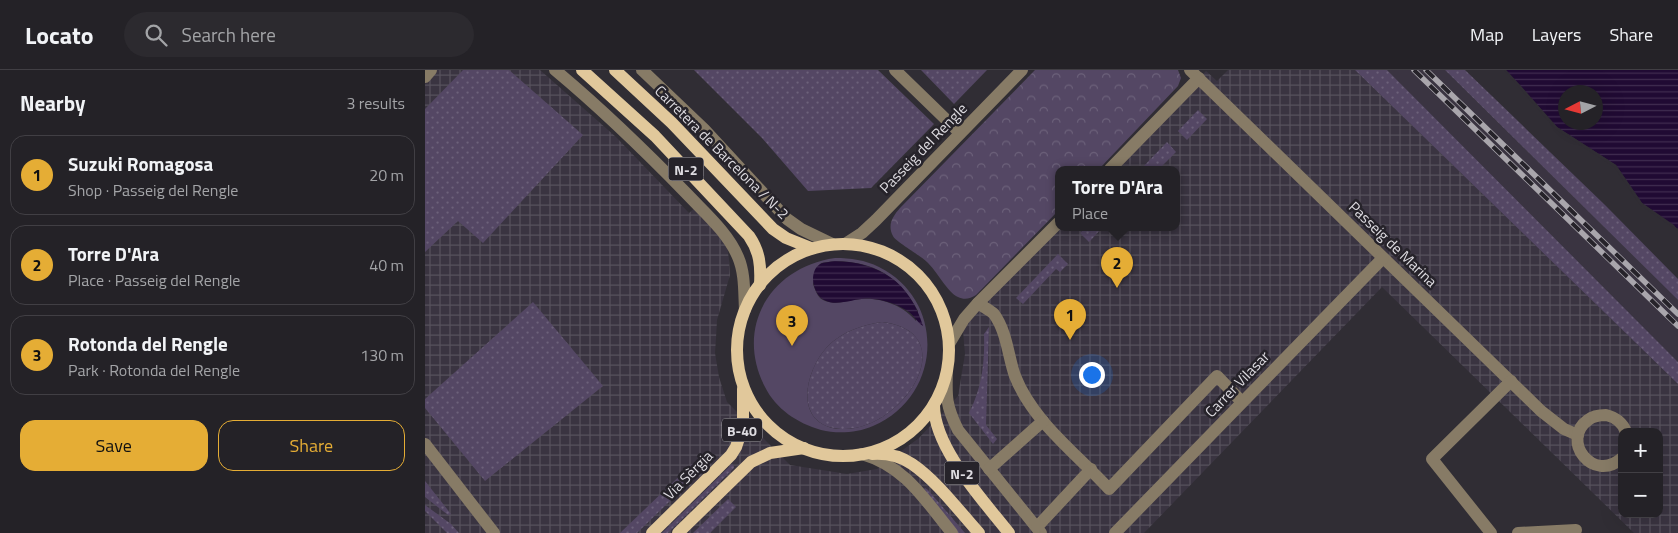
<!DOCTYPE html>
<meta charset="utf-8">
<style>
:root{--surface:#242227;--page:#2c2a2f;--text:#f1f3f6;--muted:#a3a4a7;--line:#413f44;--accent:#e5ad35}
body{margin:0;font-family:"Titillium Web",sans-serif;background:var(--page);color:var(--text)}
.controls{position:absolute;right:15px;bottom:15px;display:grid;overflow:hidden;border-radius:10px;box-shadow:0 5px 20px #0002}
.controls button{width:45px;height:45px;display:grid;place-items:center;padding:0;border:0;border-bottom:1px solid var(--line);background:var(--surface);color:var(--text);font:25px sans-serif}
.compass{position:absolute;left:1133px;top:15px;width:45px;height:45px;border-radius:50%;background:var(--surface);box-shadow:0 5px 20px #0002;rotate:264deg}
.you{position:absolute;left:666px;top:304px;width:18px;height:18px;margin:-12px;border:4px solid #fff;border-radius:50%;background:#1a73e8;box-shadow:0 0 0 8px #1a73e833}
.badge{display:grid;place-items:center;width:32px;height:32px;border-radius:50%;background:var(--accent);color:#111;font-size:16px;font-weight:700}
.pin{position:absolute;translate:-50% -41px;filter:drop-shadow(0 1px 2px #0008)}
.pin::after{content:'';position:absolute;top:26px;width:18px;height:15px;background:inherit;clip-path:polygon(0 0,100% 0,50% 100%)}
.popup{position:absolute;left:630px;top:96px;width:125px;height:65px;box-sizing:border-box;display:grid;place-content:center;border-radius:10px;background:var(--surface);filter:drop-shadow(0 1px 4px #0005);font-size:16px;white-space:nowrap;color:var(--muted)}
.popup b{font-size:19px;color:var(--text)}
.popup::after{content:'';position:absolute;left:50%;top:100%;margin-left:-10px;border:10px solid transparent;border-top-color:var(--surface)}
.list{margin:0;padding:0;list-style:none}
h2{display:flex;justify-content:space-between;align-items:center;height:65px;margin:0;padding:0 20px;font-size:21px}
h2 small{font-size:16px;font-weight:400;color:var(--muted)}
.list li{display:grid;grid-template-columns:32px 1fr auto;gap:15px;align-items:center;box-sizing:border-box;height:80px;margin:0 10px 10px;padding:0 10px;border:1px solid var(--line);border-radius:15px}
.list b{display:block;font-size:19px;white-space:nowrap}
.list p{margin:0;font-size:16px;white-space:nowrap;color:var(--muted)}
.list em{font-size:16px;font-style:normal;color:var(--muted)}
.actions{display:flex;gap:10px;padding:15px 20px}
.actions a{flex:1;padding:11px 0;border:1px solid var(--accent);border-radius:15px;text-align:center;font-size:18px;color:var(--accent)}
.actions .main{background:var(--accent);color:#111}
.icon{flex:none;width:28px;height:28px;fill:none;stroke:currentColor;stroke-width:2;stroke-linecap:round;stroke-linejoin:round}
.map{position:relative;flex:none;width:1253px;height:463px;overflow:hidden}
header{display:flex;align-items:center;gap:30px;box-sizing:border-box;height:70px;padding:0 25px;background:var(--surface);border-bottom:1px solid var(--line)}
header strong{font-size:24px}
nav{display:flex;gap:28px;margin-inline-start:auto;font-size:18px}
.search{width:350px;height:45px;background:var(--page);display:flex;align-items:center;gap:12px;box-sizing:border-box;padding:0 18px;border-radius:28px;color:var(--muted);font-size:19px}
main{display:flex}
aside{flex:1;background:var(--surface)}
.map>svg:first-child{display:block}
.built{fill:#3a3441}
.industrial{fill:url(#industrial-grid);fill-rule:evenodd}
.grass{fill:url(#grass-dots)}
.park{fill:url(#park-crowns)}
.garden{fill:#544764;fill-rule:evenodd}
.water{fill:url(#water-rules);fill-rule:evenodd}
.pier{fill:#302d34}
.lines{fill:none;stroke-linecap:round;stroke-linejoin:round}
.minor{stroke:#877b66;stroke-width:12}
.major{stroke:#e1c89b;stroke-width:12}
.rail-casing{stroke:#a9a6ac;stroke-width:5.5}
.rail{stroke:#26232a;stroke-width:4;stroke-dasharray:11;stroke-linecap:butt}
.labels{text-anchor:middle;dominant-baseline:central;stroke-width:5;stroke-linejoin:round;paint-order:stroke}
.shield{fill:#26232a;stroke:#a6a4a9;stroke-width:1}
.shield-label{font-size:14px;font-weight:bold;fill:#dddbe0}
.street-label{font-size:15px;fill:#dddbe0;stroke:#26232a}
</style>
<header>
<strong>Locato</strong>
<div class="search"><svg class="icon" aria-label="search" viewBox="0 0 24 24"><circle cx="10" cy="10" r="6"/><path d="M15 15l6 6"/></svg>Search here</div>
<nav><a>Map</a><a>Layers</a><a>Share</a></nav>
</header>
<main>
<aside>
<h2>Nearby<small>3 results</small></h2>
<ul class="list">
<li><span class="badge">1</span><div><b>Suzuki Romagosa</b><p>Shop · Passeig del Rengle</p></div><em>20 m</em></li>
<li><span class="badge">2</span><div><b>Torre D'Ara</b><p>Place · Passeig del Rengle</p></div><em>40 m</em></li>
<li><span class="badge">3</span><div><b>Rotonda del Rengle</b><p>Park · Rotonda del Rengle</p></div><em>130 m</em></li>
</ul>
<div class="actions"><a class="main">Save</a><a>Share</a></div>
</aside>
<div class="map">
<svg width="1253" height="463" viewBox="0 0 1253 463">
<defs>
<pattern id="industrial-grid" width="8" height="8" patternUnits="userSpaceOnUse" patternTransform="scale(1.25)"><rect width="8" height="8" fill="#3a3441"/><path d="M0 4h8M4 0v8" fill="none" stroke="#56515c"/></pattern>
<pattern id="grass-dots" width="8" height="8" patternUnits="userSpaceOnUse" patternTransform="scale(1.25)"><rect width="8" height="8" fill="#544764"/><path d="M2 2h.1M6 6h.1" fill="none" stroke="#6c617a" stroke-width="1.8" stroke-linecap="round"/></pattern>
<pattern id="park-crowns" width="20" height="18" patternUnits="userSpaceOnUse" patternTransform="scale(1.25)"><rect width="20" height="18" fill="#544764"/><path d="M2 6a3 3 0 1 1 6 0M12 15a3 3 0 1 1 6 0" fill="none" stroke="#6c617a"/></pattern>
<pattern id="water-rules" width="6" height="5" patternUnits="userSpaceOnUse" patternTransform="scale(1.25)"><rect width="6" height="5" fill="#200a33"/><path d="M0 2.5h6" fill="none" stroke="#402d50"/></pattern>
</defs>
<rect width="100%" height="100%" fill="#302d34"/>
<polygon class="built" points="962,0 1020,0 1253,230 1253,292"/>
<path class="industrial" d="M0,0H115L191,67L264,143L270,138L302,175L304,190L305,205L292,250L291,268L290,283L294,307L302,332L365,395L422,404L452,399L494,368L533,326L540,284L537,249L633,157H751V99H685L781,1L792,11L803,0H930L1253,314V463H1209L957,217L719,463H0ZM1197,362H1234V444H1197Z"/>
<g class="grass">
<polygon points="38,0 84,0 158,65 58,173 33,151 0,182 0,39"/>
<polygon points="269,0 453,0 509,54 446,118 383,121 337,68"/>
<polygon points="496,0 562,0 529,34"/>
<polygon points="930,0 962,0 1253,292 1253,314"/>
<polygon points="1020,0 1040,0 1180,135 1253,209 1253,230"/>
<polygon points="773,40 782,49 762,70 753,61"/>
<polygon points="742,72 751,82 734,99 716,99"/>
<polygon points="661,157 678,157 664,172 655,163"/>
<polygon points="633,184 643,194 635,202 631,199 598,234 591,228"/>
<polygon points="108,232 178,316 60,411 0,338 0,329"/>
<path d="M457,252C541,262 478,362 416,359C368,356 379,302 402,277C416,262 437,255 457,252Z"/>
<path d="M564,257L561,355L572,369L568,374L544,343C557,318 560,292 559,264Z"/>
<polygon points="267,394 275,402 212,463 195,463"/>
<polygon points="307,394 309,396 309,398 245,461 243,463 237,463"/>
<polygon points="0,411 26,444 23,445 0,427"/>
<polygon points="500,418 503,420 540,463 532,463 499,419"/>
<polygon points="303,429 311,437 285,463 268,463"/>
<polygon points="0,435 26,454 34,463 22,463 0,441"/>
</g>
<path class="park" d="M610,0H753L756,8L753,16L674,99H633V141L551,225C545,229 539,230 533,227C523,223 511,200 502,192C495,185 471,172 468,166C462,155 468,146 475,138Z"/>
<path class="garden" d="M410,188C426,188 440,190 454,197C522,231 517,327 448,356C432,363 412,364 396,360C372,353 351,339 340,317C309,257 346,197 410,188ZM410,191C450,192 474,206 493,241L491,251C479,236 456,227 436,229C423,230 410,236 398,230C392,227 390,219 388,214L396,193ZM457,252C541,262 478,362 416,359C368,356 379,302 402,277C416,262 437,255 457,252Z"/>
<g class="water">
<path d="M1081,0H1253V159L1217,133L1191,95L1132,57ZM1140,22H1170V52H1140Z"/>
<path d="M410,191C454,192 485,212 498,256C492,252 489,246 484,242C474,235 460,230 448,229C432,226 414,238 399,230C388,224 383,202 395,194C399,192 405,192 410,191Z"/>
</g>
<polygon class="pier" points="1079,0 1081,0 1096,16 1132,57 1191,95 1217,133 1249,155 1253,161 1215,135 1189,97 1130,59"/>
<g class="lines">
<g class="minor">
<path d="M130,0C177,39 221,82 263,125C281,144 303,163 313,187C320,203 319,222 320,240"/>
<polyline points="217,0 279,59 362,149 376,159 407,174"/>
<polyline points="470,0 535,63"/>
<polyline points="765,0 1116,341 1139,359 1153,365"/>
<polyline points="0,7 6,0"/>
<polyline points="685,99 774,8"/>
<polyline points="420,174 437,163 451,150 597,0"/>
<path d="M553,233C558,237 565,240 569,244C582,262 583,286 590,306C608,352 652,384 684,419L792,306L817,332"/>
<polyline points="524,274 539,249 553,233 633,153"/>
<path d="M522,301C521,327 521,336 533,360L616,463"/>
<polyline points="0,374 69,463"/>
<path d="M437,384C481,397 499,429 527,463"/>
<path d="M1197,388C1168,414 1135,370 1163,350C1168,346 1175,345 1181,345C1190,347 1198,353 1201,362"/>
<polyline points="564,399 618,351"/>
<polyline points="612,457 666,399"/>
<polyline points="690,463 958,188"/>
<polyline points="1066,463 1007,389 1086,311"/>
<polyline points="1093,463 1151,460"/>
</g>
<g class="major">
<path d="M157,0L230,66L324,166C335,182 336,196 335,215"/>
<polyline points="190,0 247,53 348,159 361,168 386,178"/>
<circle cx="418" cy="280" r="106"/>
<path d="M509,335C509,378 558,430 584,463"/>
<path d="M447,384C461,383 475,386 487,394C512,411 534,441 554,463"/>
<polyline points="227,463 288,403 306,385 311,377 318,356 318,319"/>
<polyline points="253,463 326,392 345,383 379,378"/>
</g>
<g class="rail-casing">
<g id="rail">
<polyline points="989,0 1253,256"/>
<polyline points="1001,0 1253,244"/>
</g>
</g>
<use href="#rail" class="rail"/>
</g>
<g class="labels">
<g class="shield">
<rect x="243.5" y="87.5" width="35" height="23" rx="4"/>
<rect x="297" y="348.5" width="40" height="23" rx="4"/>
<rect x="519.5" y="391.5" width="35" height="23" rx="4"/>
</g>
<g class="shield-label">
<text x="261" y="99">N-2</text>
<text x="317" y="360">B-40</text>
<text x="537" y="403">N-2</text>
</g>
<g class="street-label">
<text transform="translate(498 78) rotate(-46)">Passeig del Rengle</text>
<text transform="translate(297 82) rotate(45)">Carretera de Barcelona / N-2</text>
<text transform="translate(968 174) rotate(44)">Passeig de Marina</text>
<text transform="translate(812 314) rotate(-46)">Carrer Vilasar</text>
<text transform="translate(263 405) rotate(-45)">Via Sèrgia</text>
</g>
</g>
</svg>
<div class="controls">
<button>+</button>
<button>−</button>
</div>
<svg class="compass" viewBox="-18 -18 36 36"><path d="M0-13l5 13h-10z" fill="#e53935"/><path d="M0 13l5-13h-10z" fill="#a3a4a7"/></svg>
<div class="you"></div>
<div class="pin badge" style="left:645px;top:270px">1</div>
<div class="pin badge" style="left:692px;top:218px">2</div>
<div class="popup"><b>Torre D'Ara</b>Place</div>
<div class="pin badge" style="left:367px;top:276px">3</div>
</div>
</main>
